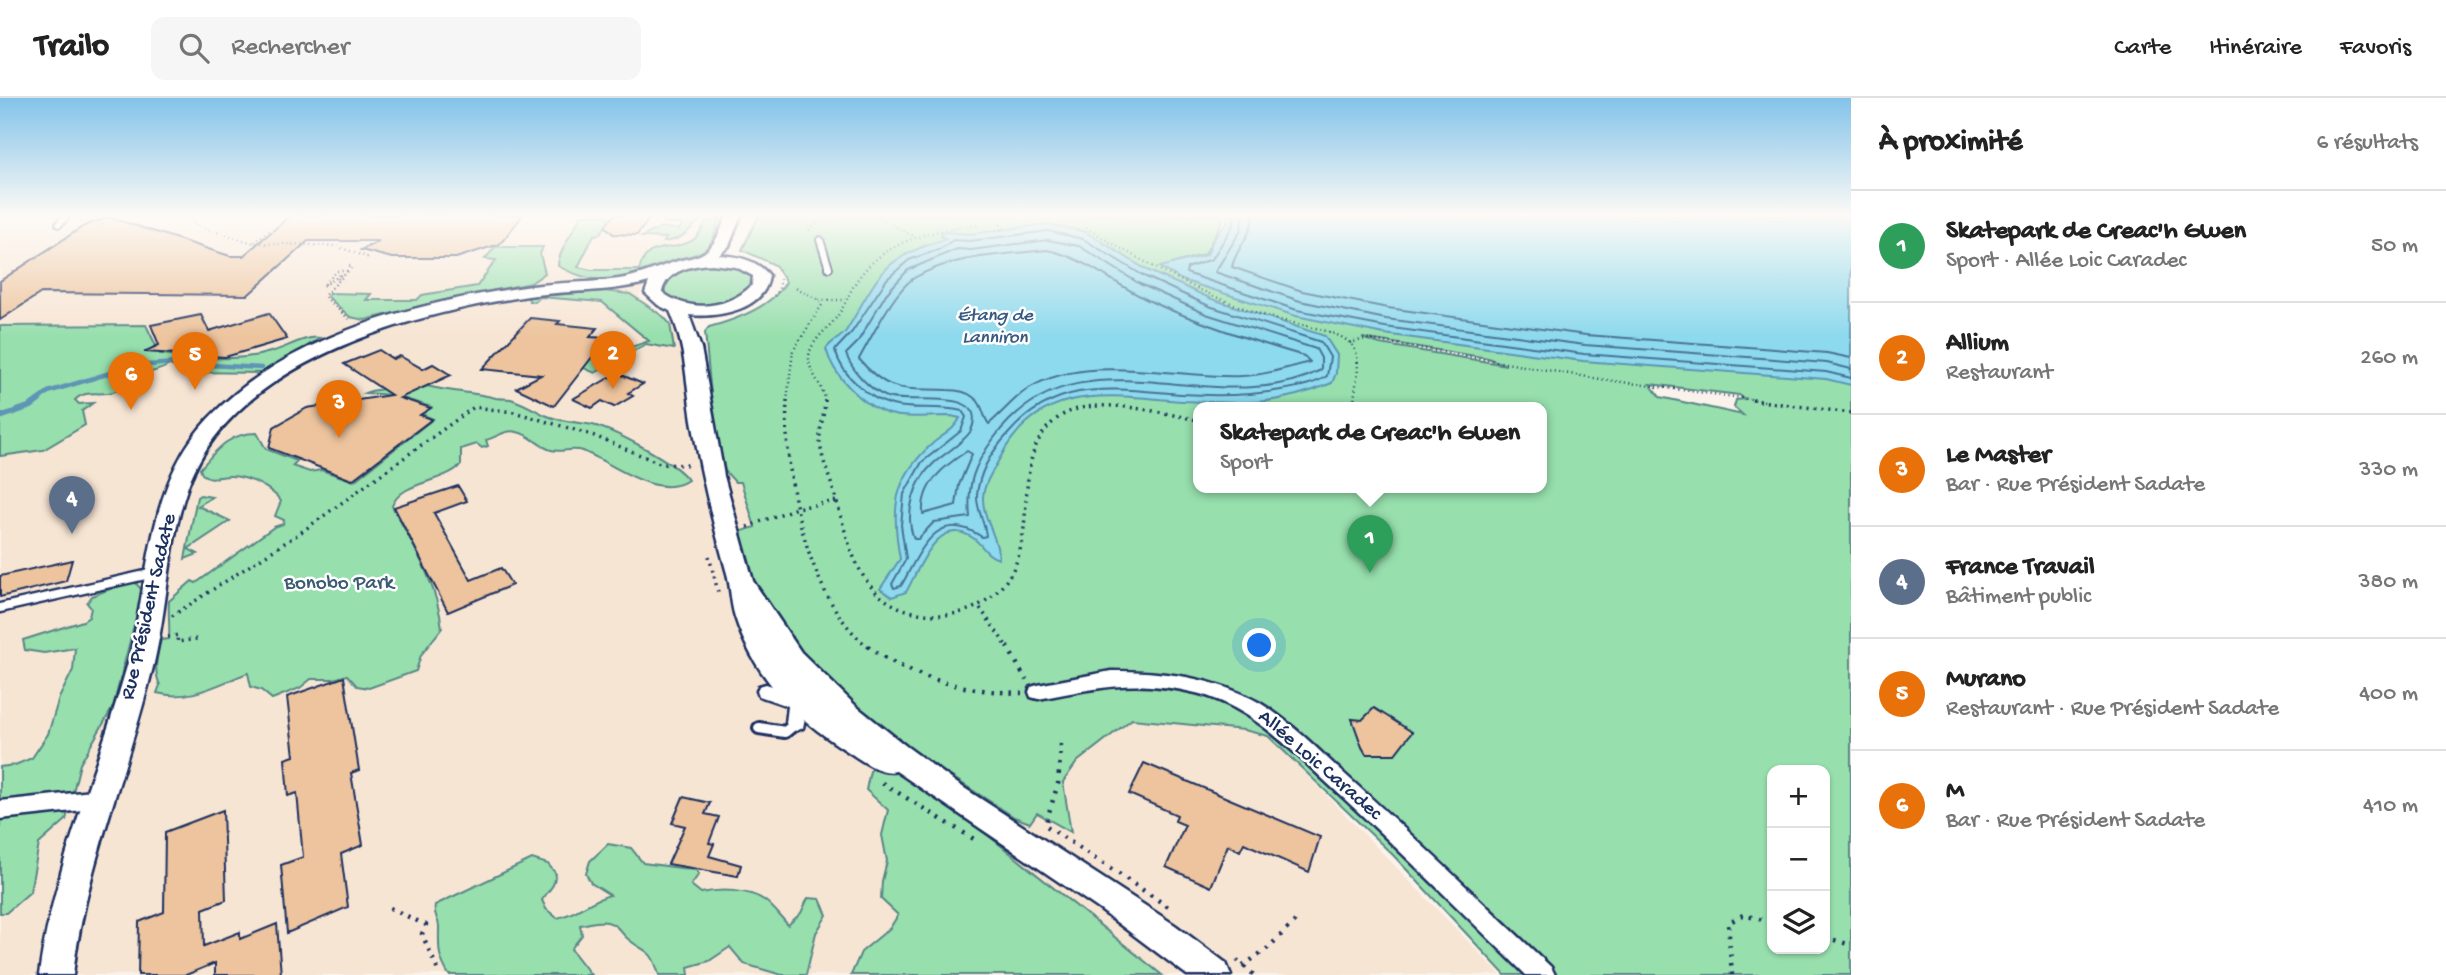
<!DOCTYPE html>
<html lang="fr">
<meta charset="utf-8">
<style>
:root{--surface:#fff;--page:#f6f6f6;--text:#222;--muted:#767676;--line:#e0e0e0;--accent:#1b2f5e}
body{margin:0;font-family:"Gochi Hand",sans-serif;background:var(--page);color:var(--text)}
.controls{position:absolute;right:21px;bottom:21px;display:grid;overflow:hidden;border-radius:14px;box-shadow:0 2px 5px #0004}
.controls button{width:63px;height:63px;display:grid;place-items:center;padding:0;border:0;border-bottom:2px solid var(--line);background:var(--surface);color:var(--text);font:35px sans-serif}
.you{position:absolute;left:1260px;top:548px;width:24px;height:24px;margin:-18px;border:5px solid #fff;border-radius:50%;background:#1a73e8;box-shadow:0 0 0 10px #1a73e833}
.badge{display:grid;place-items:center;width:46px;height:46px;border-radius:50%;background:var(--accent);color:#fff;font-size:23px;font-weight:700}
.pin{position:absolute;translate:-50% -58px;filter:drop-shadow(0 2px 4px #0008)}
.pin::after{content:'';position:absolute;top:37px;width:24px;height:21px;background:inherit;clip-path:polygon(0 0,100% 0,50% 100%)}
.popup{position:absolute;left:1193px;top:304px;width:354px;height:91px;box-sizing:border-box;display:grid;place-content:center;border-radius:14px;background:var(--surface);filter:drop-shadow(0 2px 5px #0005);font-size:23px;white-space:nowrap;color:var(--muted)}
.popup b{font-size:26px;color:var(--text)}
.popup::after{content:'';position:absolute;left:50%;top:100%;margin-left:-14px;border:14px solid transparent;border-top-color:var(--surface)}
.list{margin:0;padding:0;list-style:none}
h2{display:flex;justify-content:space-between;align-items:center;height:91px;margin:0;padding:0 28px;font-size:30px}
h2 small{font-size:23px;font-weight:400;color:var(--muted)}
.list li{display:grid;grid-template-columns:46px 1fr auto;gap:21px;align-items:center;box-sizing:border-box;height:112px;padding:0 28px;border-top:2px solid var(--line)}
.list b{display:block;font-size:26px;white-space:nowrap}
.list p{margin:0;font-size:23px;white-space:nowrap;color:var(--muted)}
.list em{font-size:23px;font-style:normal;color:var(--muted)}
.icon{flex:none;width:38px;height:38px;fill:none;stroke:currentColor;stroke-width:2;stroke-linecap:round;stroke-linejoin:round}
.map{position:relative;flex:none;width:1851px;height:877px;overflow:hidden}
header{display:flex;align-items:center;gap:42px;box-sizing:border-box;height:98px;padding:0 35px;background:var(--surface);border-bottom:2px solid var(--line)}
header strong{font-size:33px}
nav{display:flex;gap:38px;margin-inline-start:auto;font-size:24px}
.search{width:490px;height:63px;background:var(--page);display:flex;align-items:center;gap:18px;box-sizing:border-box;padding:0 24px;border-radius:14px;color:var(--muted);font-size:26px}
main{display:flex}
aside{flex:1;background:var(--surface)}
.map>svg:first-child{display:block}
.built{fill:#f7e5d4}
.green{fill:#97dfad;stroke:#598786;stroke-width:2;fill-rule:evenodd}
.water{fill:#8dd9ed;stroke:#5f95b4;stroke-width:2}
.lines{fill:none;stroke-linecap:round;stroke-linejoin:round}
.shore{stroke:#497397;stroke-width:2}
.stream-far1{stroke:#5f95b4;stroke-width:4.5}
.stream{stroke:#5f95b4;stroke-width:6}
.building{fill:#edc49d;stroke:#1b2f5e;stroke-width:2}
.lane-far2-casing{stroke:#1b2f5e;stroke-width:10}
.lane-far1-casing{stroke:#1b2f5e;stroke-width:13}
.lane-casing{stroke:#1b2f5e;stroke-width:16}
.street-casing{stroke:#1b2f5e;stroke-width:5}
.secondary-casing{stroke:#1b2f5e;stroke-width:5}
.path-far2{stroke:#1b2f5e;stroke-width:2.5;stroke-dasharray:1 3.5;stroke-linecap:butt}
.path-far1{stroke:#1b2f5e;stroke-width:3.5;stroke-dasharray:2 5;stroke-linecap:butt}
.path{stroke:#1b2f5e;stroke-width:4.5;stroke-dasharray:2.5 7;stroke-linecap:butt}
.lane-far2{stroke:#fff;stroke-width:6}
.lane-far1{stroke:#fff;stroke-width:8}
.lane{stroke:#fff;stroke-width:10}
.street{fill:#fff;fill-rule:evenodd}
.secondary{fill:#fff;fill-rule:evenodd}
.labels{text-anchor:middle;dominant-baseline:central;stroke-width:5;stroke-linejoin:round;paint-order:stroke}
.far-water-label{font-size:19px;font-style:italic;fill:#385a82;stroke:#fff}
.park-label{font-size:21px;fill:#3a5b72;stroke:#fff}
.street-label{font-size:21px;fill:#1b2f5e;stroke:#fff}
</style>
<header>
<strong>Trailo</strong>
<div class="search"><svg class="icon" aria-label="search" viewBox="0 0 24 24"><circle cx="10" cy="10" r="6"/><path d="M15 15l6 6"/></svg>Rechercher</div>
<nav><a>Carte</a><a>Itinéraire</a><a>Favoris</a></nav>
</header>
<main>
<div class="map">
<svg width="1851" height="877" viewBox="0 0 1851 877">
<rect width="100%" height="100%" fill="#fbf3eb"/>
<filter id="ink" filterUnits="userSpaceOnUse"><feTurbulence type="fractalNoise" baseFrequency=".0143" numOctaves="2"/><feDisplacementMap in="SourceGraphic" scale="14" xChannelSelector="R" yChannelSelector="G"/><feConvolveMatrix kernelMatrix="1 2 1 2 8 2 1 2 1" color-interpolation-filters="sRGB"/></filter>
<g filter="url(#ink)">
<polygon class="built" points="0,117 724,117 706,149 656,168 650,173 639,198 672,225 713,318 730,377 735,384 741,383 755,429 740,434 1070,733 1063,684 1077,664 1132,621 1244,632 1268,637 1501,877 0,877"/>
<g class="green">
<path d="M581,117H607L609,123L600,136L594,137L578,169L591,172H639C648,140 671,156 693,142C699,138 702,130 706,124L720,121C717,129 714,144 707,150C699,158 682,159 672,163C628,178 603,193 558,168C558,153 575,132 581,117Z"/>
<path d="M653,117H711C690,123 693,140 664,144L666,140L642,139L661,129L679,132L682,126L663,125V120L652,119Z"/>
<path d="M759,117H1220L1223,122L1205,156L1172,166L1207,157L1213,142L1228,123L1226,117H1851V877H1505L1393,757L1268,638L1244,632L1132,621L1077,664L1063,684L1071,734L1037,715L1030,725L1014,719L898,644L807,568L758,494L739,434L755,429L741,384H735L725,373L713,318L705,234L709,229C735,222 772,209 786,184L775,167L742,152ZM1362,240L1488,260L1506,267L1380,246ZM1650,286L1739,297L1745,301L1736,302L1734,309L1743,317L1660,299ZM1198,309H1542V389H1198ZM1772,672H1825V851H1772Z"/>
<polygon points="495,149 543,149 540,156 545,175 531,185 437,204 365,222 350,219 328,199 329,195 371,196 366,202 417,202 422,197 477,188 496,162 485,161"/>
<path d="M710,166C726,167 746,166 753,182C747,211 674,217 663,190C671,171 691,168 710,166Z"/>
<polygon points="603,193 630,196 664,219 670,226 674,251 646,246 595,275 563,261 568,257 594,259 604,247 614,255 649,243 602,204 540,199 535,204 529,203 528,199"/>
<path d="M146,227L160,256C198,259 237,265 274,253C288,249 307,237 320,240L264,275L186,274L170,267C158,274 142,275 132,281C125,285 121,292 113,294C100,298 86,291 75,302L79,306L93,305L82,313L85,327L43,352L0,358V228Z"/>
<path d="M427,288C450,294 473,294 496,300C501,301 506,300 511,301C523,305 535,312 545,317C558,323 573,324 587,326C610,329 677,365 688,382C658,403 612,365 583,353C573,349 561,355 551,352C538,348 530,336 517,334C505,331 498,339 486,342L488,348L482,350L477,346L461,351V367C441,386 401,383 392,408C413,447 437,485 442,530L421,557L416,573L369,590L357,588L347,577L334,581H311L300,590L272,601L261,592L251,589L248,575C218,586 190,604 157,595L160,587C153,572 157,558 161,542L169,541C170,529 168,515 169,503L192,483L196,485L274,429L283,426L284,422L275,418L281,403C271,390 248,378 230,378C219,378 211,383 202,376L200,371C217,351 229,335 257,335L266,351L297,363L292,368L310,374L321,372L354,383L433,321L422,316L431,309L402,300V298L365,295C373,291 380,293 390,289C404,295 413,294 427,288Z"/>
<polygon points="200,397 212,399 198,408 230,423 188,451 198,456 185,461 197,399"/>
<polygon points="133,482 141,491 141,500 113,609 80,666 66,722 39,746 30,794 6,815 0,815 0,669 15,667 32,660 48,636 59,600 73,572 75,550 44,555 25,552 23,542 83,523 89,519 91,510 87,505 92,498"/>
<polygon points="880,666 944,702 1162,877 851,877 861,854 890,830 898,817 881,801 882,783 887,763 882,737 888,712 866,692 870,673"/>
<path d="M608,746L631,750L643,765L696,772L699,776L691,787L701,795C719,791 748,791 764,802C773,808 780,818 788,827L801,815L808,800L820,801L827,817L816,835L806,877H782L744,866L730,849L709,863L688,869L689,877H659C651,849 646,856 628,841C620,835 619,827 607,824C599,822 588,826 580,827L582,837L571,851L591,877H449C437,858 439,849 439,828C438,820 433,816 435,807L532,761L548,766L556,776L553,787L542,802L546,811L557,820C577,816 590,802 610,797L591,785L586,776L590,763Z"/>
</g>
<g class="water">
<polygon points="1226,117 1851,117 1851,287 1826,281 1583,263 1384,236 1296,218 1182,182 1160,169 1207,157 1213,142 1228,123"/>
<path d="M1048,126L1086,134L1147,172L1212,201L1325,238L1337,257L1336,275L1332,285C1303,297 1270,305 1238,305C1215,304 1191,304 1169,302C1101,296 1037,288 1000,360C994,371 984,385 983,399C982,419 998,439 999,461C986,458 983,447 973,440C937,416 920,470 906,494L892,499L880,491L900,461C891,411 893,381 932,346C942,337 954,333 960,320L951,318C904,318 885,326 849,289C838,278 830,266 826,251C831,243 840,241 846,233C880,178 878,161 946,141L941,138L943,134L970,136Z"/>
</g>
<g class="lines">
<g class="shore">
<polyline points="1234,117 1234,126 1212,161 1187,170 1186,175 1297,212 1385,229 1584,256 1826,274 1851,280"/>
<polyline points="1243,117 1241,132 1215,174 1300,203 1386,221 1585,247 1827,265 1851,271"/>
<path d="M1253,117C1253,137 1236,150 1232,169L1302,193L1388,210L1586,237L1827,255L1851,260"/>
<path d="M1048,133L1083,141L1144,178L1209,208L1321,244L1330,259L1327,278C1313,287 1297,289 1281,292C1248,298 1214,298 1181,296C1114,291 1057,279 1008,336C993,352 979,374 977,397C976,411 985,424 986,438L982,439C936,408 921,453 901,488L894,490L892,486L906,461L901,427L904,396L922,364L961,333L966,319L962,313C921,304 895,321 859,288C847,278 839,267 835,252L852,234L887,181L909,162L940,151L953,142L970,143Z"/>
<path d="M1048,142L1079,148L1140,186L1206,216L1316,251L1321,260V272C1214,327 1079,225 994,340C974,367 967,385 970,419L934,424L918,441H914C904,416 914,383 934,365C946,354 961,347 971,333C990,287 909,307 887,299C870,292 852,273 846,256L857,245L886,196L908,172L957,151L971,152Z"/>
<path d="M1047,152C1087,160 1116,188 1152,204C1201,226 1253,243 1304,258L1310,264C1287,270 1265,277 1242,278C1176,281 1089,254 1029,290C1015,299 1002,315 989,326C982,318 984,306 973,299C966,293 956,292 947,292C905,290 889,297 859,261C871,240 894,193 914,180C953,157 1004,157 1047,152Z"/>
<path d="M967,353L972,356L959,387L956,407L923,416C921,386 944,368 967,353Z"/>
</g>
<polyline class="stream-far1" points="37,303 48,294 133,268 176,265 261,270"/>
<polyline class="stream" points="0,319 31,308 39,302"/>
</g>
<g class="building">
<polygon points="291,117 523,117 500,146 456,160 392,160 361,152 379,143 308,143 248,197 41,195 0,222 0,183 84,128 109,119 230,158 243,158"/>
<polygon points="614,117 652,117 637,137 613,136 605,128"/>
<polygon points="269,215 287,241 225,259 144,254 159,247 151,227 201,217 209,233"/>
<polygon points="530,220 560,223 557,226 597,230 590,239 607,240 554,308 516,290 541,277 482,271"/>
<polygon points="379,252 393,261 400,258 423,271 433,266 451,277 400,300 431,310 420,317 432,321 352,382 269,350 274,329 307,310 391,297 344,266"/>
<polygon points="617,275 643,286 628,295 633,298 614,309 602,303 592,310 573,301"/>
<polygon points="458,388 467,403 434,415 471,482 501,470 512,487 448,514 394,409"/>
<polygon points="72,462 66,483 0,499 0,478"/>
<polygon points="344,579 359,672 351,675 363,747 341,756 348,809 287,835 281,767 303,759 297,695 288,698 285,661 294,658 287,599"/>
<polygon points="1374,610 1412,634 1395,656 1366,656 1362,649 1352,621 1362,622"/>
<polygon points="1144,665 1320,739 1309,774 1244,745 1240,753 1228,747 1211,789 1166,769 1185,727 1175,723 1177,717 1129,696"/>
<polygon points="683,699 710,705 705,716 719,719 709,745 714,746 709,758 741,767 738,778 668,766 685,728 672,725"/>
<polygon points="223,712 226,802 203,811 204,848 240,834 240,841 277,826 281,877 215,877 215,865 186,877 138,877 139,824 164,814 165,734"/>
</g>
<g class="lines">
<g class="lane-far2-casing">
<g id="lane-far2">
<polyline points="59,126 67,117"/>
<polyline points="820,142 829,170"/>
</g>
</g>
<g class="lane-far1-casing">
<polyline id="lane-far1" points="0,510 154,475"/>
</g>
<g class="lane-casing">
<polyline id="lane" points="759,630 785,634 796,625"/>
</g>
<g class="street-casing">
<g id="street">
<path d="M1111,573C1162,573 1214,579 1260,605C1293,625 1321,655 1349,680C1418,742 1484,806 1551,869L1555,877H1526C1464,816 1402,754 1338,695C1296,657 1254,609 1196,595C1135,580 1097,590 1038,601L1031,599L1029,594L1031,589L1038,587Z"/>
<polygon points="766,586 791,594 799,589 806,591 808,604 803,630 796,633 789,630 786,625 788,608 759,598 757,593 759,588"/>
<polygon points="101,692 108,695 111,701 108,707 101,710 0,721 0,703"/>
</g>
</g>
<g class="secondary-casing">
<path id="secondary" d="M727,117H741L729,148L719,157C738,158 757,162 769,177C766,212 718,220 689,217L701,250L724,378L753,483L801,554L856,608L906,648L958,686L1175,827L1226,865L1231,877H1187L1099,811L896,673C880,678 857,659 844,651C793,619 753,576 735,519C730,503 731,487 726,472C712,422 700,372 692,322C686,284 686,248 670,213L658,207L645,195L649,184C609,195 569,192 528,198C411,216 233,263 188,388C168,445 168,507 154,565C129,669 85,770 73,877H39C53,771 98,671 127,568C150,486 145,388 208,321C288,236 420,203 532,188C561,184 590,185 619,181C639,178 656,170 675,164C682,161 690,161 697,158C715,152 720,133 727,117ZM712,166L736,169L753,178L752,187C729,211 688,215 662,194C667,172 692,167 712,166Z"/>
</g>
<g class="path-far2">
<polyline points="181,117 200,129 253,145 336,148 367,159 370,157"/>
<polyline points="183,120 194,117"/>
<polyline points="880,120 915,139"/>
<polyline points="81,124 100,124 104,128"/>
<path d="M1086,130C1148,167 1211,202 1280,222C1298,227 1344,232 1354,250C1362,265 1355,288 1354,303"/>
<polyline points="809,132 824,117"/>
<polyline points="991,133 1004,131 1000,125"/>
<polyline points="254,144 272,130"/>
<polyline points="349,168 352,169 324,198 350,222"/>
<polyline points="338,181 342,176 323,188 337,173 349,173"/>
<polyline points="796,190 819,202"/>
<polyline points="774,198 779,191 780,181"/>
<polyline points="819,202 845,202"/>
<polyline points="1350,245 1366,241 1599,281 1765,303"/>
<polyline points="787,303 793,253 822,207 819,202"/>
<path d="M825,303C824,287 808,275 809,259C810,243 827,232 836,220C846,207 850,191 860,178C888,141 935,132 979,127"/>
</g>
<g class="path-far1">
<path d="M787,302C783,376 807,504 870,550"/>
<path d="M825,302C825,316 819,329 820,344C822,365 832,384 837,405C852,457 861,507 924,516C950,519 973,515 993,497C1050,449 1002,361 1058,320C1092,295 1160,315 1198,322"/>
<polyline points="1354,302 1354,309"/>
<polyline points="1752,302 1851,315"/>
<polyline points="747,429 796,410 837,403"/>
<polyline points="709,458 719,498"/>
<polyline points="980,510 1008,550"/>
<polyline points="172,518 300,435 474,309 514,314 592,337 662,366 691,367"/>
<polyline points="168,539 178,537 177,544 197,541"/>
</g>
<g class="path">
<path d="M868,548C912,581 968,594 1022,595"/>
<polyline points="1007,548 1026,582"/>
<polyline points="1061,646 1058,686 1045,727 1170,810"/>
<polyline points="882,685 977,743"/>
<polyline points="390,810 426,827 422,836 440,877"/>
<polyline points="1825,839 1851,847"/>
<polyline points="1237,862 1254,877"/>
<polyline points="1243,868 1268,850 1295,823"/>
<polyline points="1732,877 1728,825 1743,817 1772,824"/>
</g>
<use href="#lane-far2" class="lane-far2"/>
<use href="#lane-far1" class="lane-far1"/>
<use href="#lane" class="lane"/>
<use href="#street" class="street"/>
<use href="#secondary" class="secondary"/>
</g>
</g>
<linearGradient id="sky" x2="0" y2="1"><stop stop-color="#83c3ea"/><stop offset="0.49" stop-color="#fdfaf6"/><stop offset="1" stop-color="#fdfaf6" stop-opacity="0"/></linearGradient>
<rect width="1851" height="239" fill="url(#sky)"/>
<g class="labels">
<g class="far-water-label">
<text x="995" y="218">Étang de<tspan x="995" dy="22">Lanniron</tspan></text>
</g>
<g class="park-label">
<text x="339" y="486">Bonobo Park</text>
</g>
<g class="street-label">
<text transform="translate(150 509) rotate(-77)">Rue Président Sadate</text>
<text transform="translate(1319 668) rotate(41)">Allée Loic Caradec</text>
</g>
</g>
</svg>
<div class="controls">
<button>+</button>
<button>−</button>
<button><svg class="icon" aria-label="layers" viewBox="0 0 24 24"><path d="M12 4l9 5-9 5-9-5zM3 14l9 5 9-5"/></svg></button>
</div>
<div class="you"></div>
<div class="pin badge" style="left:1370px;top:475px;background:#2e9e5b">1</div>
<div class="popup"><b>Skatepark de Creac'h Gwen</b>Sport</div>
<div class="pin badge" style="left:613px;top:291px;background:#e8710a">2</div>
<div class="pin badge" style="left:339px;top:340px;background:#e8710a">3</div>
<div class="pin badge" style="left:72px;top:436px;background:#5c6f8a">4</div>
<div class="pin badge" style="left:195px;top:292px;background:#e8710a">5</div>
<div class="pin badge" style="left:131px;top:312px;background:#e8710a">6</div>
</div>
<aside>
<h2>À proximité<small>6 résultats</small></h2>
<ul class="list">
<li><span class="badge" style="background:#2e9e5b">1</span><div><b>Skatepark de Creac'h Gwen</b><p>Sport · Allée Loic Caradec</p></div><em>50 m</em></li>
<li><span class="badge" style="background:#e8710a">2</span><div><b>Allium</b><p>Restaurant</p></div><em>260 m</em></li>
<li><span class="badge" style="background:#e8710a">3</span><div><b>Le Master</b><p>Bar · Rue Président Sadate</p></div><em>330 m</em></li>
<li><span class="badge" style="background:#5c6f8a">4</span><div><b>France Travail</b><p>Bâtiment public</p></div><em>380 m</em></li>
<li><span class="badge" style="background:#e8710a">5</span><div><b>Murano</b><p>Restaurant · Rue Président Sadate</p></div><em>400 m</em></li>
<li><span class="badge" style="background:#e8710a">6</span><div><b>M</b><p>Bar · Rue Président Sadate</p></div><em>410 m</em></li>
</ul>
</aside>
</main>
